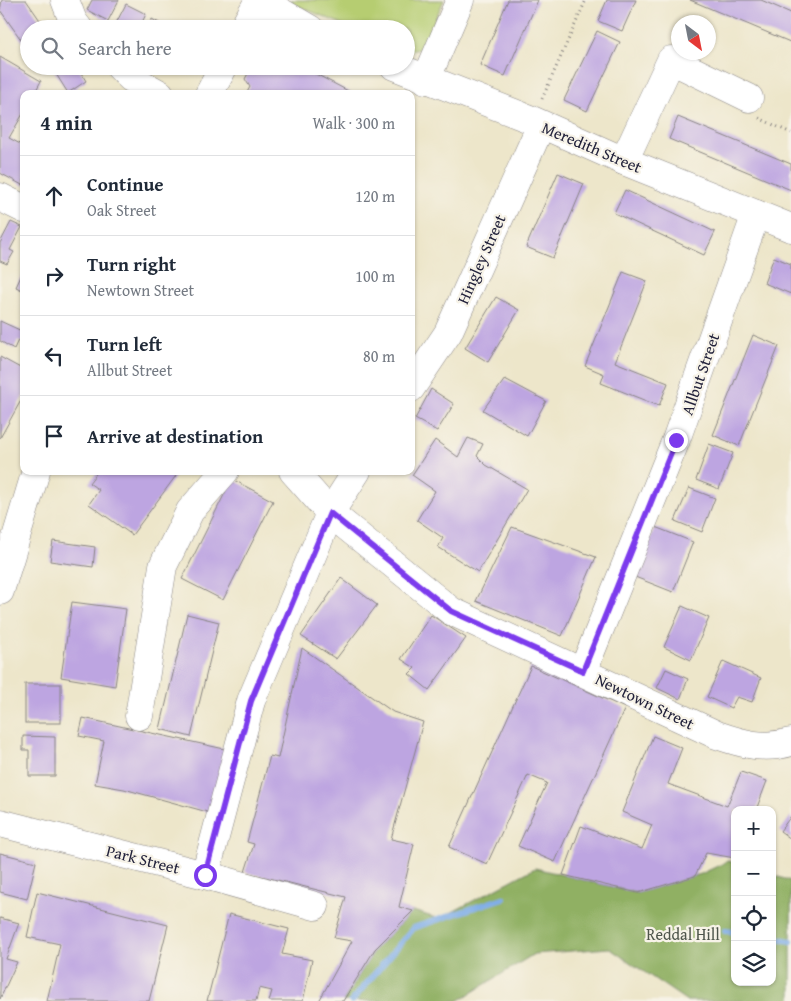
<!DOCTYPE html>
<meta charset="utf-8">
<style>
:root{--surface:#fff;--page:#f2f2f3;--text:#1f2937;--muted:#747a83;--line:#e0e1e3}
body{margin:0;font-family:"Gentium Book Plus",serif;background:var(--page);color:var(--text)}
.controls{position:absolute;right:15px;bottom:15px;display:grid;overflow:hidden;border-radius:10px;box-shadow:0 1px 4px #0004}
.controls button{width:45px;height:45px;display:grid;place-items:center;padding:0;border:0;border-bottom:1px solid var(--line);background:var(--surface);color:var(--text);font:25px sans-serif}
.compass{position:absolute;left:671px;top:15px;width:45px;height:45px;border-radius:50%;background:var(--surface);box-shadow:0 1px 4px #0004;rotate:148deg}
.stop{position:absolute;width:15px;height:15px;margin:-11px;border:4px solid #7c3aed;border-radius:50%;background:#fff}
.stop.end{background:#7c3aed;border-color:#fff;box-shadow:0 1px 5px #0008}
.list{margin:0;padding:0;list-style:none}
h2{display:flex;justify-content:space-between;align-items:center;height:65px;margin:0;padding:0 20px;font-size:21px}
h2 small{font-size:16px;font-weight:400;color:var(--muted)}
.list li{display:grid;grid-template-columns:32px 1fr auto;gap:15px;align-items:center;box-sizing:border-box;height:80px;padding:0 20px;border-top:1px solid var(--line)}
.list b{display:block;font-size:19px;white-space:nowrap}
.list p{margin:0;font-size:16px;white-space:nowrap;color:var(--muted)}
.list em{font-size:16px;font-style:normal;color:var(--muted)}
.icon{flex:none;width:28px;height:28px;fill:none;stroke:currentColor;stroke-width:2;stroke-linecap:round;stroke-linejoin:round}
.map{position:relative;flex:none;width:791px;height:1001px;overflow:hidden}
.search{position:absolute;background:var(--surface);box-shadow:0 1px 4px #0004;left:20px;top:20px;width:395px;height:55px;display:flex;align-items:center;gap:12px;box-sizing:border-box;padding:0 18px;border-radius:28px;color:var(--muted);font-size:19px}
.panel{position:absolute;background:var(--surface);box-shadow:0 1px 4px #0004;left:20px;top:90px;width:395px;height:385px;border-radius:10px}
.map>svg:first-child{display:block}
.green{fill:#b6cd71;stroke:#6c7856}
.forest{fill:#90b063;stroke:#59694f}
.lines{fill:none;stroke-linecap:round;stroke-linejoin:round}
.stream{stroke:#7dace7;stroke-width:6}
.building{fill:#bda5e1}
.minor-casing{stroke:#888482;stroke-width:29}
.major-casing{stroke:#888482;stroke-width:29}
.path{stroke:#888482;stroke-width:3;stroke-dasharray:1 4;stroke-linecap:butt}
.minor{stroke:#fff;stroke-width:28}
.major{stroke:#fff;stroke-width:28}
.route{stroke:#7c3aed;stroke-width:6}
.labels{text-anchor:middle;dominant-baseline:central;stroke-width:4.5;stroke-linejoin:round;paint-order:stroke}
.street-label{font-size:16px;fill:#22223b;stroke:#f7f3e8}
.park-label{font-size:16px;fill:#4e554b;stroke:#f7f3e8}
</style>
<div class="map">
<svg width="791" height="1001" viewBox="0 0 791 1001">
<rect width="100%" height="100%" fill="#f7f3e8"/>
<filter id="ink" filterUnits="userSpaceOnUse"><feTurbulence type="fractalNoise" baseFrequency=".02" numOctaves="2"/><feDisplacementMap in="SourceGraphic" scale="10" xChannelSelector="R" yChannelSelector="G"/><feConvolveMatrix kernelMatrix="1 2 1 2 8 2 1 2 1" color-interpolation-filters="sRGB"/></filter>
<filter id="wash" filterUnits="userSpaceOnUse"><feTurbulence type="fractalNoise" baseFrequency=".0096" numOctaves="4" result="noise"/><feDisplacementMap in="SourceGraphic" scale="20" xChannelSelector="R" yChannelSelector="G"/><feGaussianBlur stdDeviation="1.12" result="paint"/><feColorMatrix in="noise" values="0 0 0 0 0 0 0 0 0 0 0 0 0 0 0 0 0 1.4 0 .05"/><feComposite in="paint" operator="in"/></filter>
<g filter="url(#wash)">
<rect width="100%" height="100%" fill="#ede6ca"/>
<polygon class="green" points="291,0 444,0 421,49 408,51 406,51 406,29 354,29 293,4"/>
<polygon class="forest" points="728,861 735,863 735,982 772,982 772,875 791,881 791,1001 687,1001 609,948 534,954 458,1001 343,1001 375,949 413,911 439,919 535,868 637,893 701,874"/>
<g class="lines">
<g class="stream">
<polyline points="725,931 735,932"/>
<polyline points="772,938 791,941"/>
<polyline points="352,1001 413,928 503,898"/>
</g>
</g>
<g id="blocks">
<g class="building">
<polygon points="2,0 26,0 46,29 29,29 27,48 0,10"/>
<polygon points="92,0 119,0 108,21 87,10"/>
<polygon points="508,0 538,0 505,76 480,65"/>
<polygon points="607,0 636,0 622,31 598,21"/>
<polygon points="690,0 761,0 791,13 791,40 790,42"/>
<polygon points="126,4 146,14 139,29 113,29"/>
<polygon points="152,19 170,29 147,29"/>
<polygon points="597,31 620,42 587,111 564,100"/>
<polygon points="0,57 41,81 34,94 24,94 24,112 9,138 24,146 24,186 0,173"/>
<polygon points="51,66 77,66 86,81 68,93"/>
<polygon points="252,66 309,66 310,71 354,94 246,94 250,87 245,79"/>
<polygon points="678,117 791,164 791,190 669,139"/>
<polygon points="558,173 584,184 553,258 526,247"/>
<polygon points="625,190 715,232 704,255 614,213"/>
<polygon points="11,222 22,227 10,250 14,252 7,264 0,261 0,243"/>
<polygon points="774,257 791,264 791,294 764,283"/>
<polygon points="623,272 647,281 615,362 668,383 659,406 601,383 604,374 585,366"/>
<polygon points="22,274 24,275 24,291 16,287"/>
<polygon points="496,297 519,310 488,362 465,348"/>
<polygon points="0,321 24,332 24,344 18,340 14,349 0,341"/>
<polygon points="753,335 779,346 739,446 713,435"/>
<polygon points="0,357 24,370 24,395 0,438"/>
<polygon points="505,379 546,401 527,436 483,410"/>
<polygon points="431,389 454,404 437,431 415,419"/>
<polygon points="468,438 483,444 477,456 486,465 527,489 478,572 438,547 443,538 417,520 435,491 412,475 435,440 458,457"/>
<polygon points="709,444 733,453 719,489 696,480"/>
<polygon points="98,471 175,471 178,473 132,535 89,504 99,490 89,483"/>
<polygon points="232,479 273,501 223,600 182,579"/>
<polygon points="689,488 715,498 702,532 675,521"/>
<polygon points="512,527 596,557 562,636 476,601"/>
<polygon points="655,527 693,542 673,592 635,577"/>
<polygon points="53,541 95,547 93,567 50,561"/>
<polygon points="341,578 377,605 336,659 301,636"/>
<polygon points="72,602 126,609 115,686 61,677"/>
<polygon points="682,606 709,618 691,660 664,647"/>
<polygon points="187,614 219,622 191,737 160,729"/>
<polygon points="431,615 466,638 429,690 409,674 415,668 401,659"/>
<polygon points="302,648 393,712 423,722 391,839 414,844 399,907 413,911 375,949 343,1001 319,1001 352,941 334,938 346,897 245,872 254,844 247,842 270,756 278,758"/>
<polygon points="723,661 761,678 752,702 737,697 731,708 707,697"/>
<polygon points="531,666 625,708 555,862 518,846 547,783 528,775 487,864 449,847"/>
<polygon points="666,669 688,679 680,699 657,688"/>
<rect x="25" y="684" width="36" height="39"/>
<polygon points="83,718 229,750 211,813 124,789 95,784 104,741 79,736"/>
<polygon points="23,736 55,737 55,776 29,776 29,750 23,750"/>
<polygon points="653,736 682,748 668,784 727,806 741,772 767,781 756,810 735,810 735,858 706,853 695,876 638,893 563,875 581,826 642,849 652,825 622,812"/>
<polygon points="791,816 791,839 780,831"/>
<polygon points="0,853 36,862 27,899 0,892"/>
<polygon points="37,892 168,925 149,1001 47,1001 60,944 27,937"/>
<polygon points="229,914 289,929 282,954 312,960 303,1001 269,1001 272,991 259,988 256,1001 207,1001"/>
<polygon points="0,918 19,923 6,959 17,962 0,999"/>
</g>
</g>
</g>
<g filter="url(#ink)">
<use href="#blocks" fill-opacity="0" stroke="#888482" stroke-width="1"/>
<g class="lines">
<g class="minor-casing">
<g id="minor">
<polyline points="65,0 73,21 79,29"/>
<polyline points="260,0 310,29"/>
<polyline points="119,66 131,78 160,94"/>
<polyline points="394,66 532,120 624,161 791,228"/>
<polyline points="426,80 460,0"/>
<polyline points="624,161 671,60 749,98"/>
<polyline points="0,197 24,209"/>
<polyline points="411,388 448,333 541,125"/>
<path d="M293,471L330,513L451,611L717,735C743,744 764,750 791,742"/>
<polyline points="583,671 676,440 756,214"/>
<polyline points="139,716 163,566 190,511 225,471"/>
<polyline points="0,823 205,875 315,906"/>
<polyline points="205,875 251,701 330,513 357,471"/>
</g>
</g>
<g class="major-casing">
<g id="major">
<polyline points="243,29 259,0"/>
<polyline points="209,94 224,66"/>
<polyline points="0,591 36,471"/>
</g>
</g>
<g class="path">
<polyline points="542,99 586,0"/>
<polyline points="759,118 791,133"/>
</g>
<use href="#minor" class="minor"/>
<use href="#major" class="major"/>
</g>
</g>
<g class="lines" filter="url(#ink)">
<polyline class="route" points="205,875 251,701 330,513 451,611 583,671 676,440"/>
</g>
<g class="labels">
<g class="street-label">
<text transform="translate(592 147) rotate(23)">Meredith Street</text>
<text transform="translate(481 259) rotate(-66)">Hingley Street</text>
<text transform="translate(700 374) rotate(-71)">Allbut Street</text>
<text transform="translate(645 701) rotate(26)">Newtown Street</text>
<text transform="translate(143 859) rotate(14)">Park Street</text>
</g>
<g class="park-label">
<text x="683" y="934">Reddal Hill</text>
</g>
</g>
</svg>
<div class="controls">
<button>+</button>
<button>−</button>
<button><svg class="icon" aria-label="locate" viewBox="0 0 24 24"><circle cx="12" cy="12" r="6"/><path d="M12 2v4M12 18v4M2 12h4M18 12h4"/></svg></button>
<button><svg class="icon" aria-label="layers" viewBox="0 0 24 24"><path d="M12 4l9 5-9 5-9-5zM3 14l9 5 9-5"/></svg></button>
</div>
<svg class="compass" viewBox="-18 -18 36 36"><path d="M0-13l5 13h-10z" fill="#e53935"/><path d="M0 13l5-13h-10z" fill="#747a83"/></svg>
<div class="stop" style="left:205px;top:875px"></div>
<div class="stop end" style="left:676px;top:440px"></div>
<div class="search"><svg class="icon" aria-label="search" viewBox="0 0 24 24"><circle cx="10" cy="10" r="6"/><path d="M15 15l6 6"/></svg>Search here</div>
<section class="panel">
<h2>4 min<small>Walk · 300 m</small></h2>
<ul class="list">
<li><svg class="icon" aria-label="ahead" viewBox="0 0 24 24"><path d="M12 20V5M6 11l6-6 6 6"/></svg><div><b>Continue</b><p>Oak Street</p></div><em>120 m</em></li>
<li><svg class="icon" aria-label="right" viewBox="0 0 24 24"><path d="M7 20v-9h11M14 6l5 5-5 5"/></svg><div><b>Turn right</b><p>Newtown Street</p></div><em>100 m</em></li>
<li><svg class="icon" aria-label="left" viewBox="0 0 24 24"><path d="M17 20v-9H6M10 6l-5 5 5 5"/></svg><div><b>Turn left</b><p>Allbut Street</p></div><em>80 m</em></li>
<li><svg class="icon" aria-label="arrive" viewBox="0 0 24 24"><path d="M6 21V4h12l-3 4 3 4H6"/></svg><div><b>Arrive at destination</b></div></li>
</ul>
</section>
</div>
